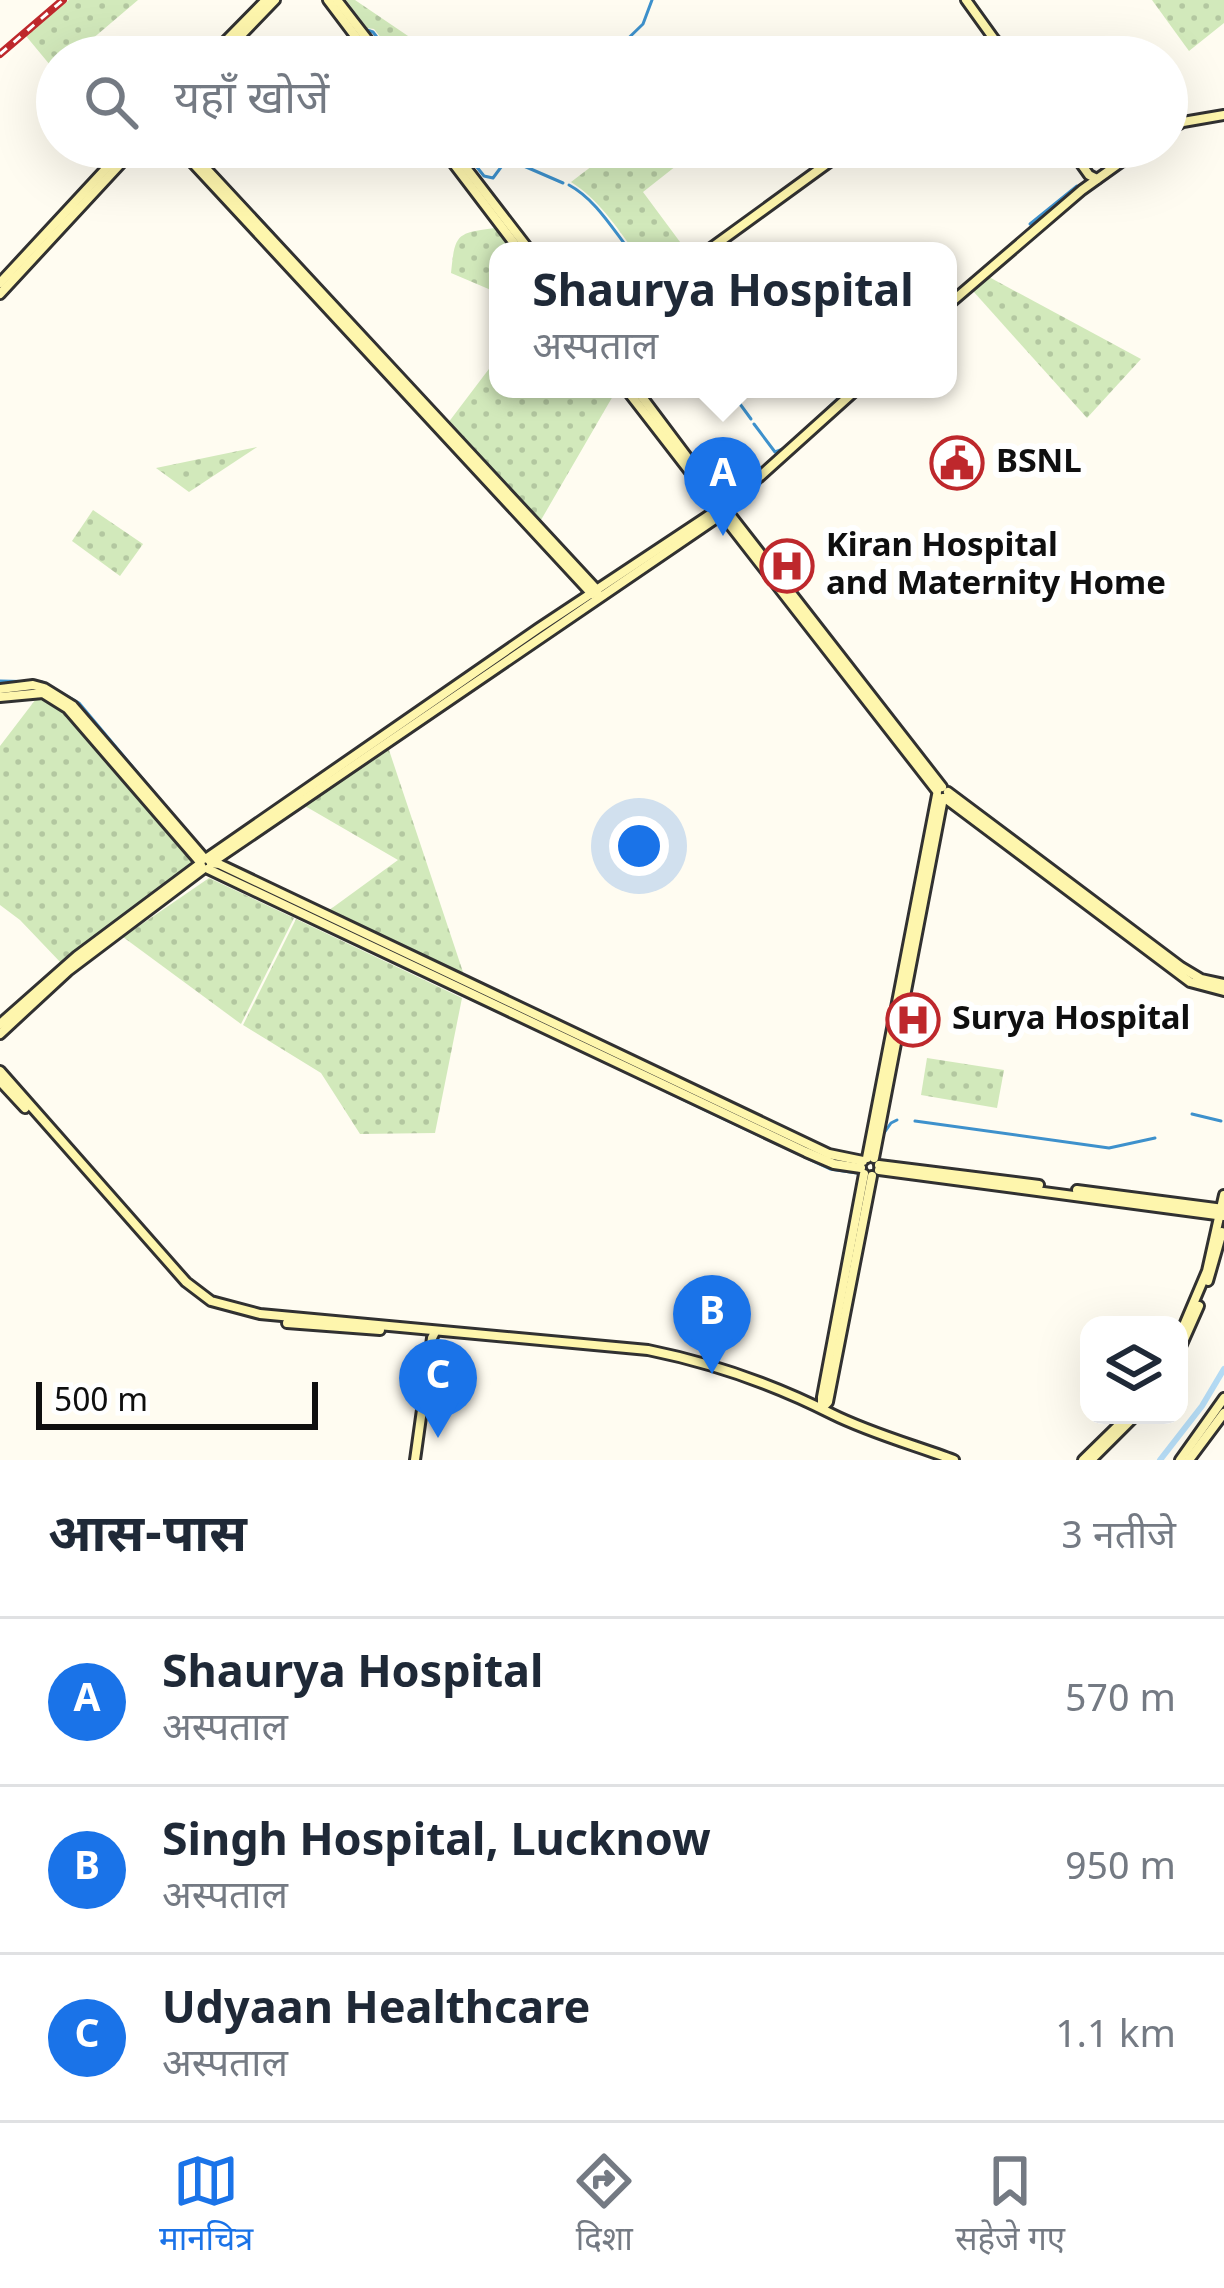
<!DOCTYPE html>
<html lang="hi">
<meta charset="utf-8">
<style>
:root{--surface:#fff;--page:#f6f6f7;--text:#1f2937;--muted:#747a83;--line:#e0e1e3;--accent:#1a73e8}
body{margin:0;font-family:Georgia,"Noto Sans Devanagari",serif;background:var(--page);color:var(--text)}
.controls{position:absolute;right:36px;bottom:36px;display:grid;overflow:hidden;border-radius:24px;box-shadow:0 12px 48px #0002}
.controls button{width:108px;height:108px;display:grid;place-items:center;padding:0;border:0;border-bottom:3px solid var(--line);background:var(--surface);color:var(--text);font:60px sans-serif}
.scale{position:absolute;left:36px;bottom:30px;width:282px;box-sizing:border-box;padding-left:12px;border:6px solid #0f0f0f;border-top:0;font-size:33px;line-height:42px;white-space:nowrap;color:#0f0f0f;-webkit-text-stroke:9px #fff;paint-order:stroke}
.you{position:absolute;left:639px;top:846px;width:42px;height:42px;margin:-30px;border:9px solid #fff;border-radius:50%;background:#1a73e8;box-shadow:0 0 0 18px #1a73e833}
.badge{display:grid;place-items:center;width:78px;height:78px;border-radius:50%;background:var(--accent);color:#fff;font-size:39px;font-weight:700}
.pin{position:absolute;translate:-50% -99px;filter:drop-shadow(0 3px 6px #0008)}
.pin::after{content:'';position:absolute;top:63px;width:42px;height:36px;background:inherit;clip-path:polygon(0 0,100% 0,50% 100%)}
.popup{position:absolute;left:489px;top:242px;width:468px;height:156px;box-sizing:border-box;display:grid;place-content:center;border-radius:24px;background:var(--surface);filter:drop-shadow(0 3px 9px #0005);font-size:39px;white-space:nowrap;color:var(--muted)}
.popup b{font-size:45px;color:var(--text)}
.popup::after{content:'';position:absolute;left:50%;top:100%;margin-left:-24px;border:24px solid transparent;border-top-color:var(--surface)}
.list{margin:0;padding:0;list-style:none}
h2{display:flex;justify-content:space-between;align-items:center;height:156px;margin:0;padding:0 48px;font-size:51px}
h2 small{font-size:39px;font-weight:400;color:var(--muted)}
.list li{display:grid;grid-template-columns:78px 1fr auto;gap:36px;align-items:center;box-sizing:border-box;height:168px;padding:0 48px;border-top:3px solid var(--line)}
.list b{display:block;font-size:45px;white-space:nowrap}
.list p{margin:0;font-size:39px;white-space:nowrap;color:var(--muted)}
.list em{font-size:39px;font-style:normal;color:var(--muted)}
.icon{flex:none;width:66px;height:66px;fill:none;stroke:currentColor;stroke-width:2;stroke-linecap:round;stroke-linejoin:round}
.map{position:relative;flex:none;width:1224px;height:1460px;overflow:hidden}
.search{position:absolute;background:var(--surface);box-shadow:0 12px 48px #0002;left:36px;right:36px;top:36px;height:132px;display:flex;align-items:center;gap:30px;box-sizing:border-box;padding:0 42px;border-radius:66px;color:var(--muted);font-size:45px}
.sheet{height:660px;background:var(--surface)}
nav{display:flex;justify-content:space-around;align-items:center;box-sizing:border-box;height:168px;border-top:3px solid var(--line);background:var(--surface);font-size:33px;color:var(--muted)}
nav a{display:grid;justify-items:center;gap:6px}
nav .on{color:var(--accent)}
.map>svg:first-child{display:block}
.grass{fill:url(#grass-dots)}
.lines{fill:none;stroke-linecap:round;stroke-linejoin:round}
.stream{stroke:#3e91cc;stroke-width:3}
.canal{stroke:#b6ddf6;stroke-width:6}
.secondary-casing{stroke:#313131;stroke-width:14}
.secondary{stroke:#fef6ad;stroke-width:8}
.rail-casing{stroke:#be282c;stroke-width:8}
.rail{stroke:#fff;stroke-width:3;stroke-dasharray:9;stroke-linecap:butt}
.labels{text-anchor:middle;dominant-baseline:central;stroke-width:12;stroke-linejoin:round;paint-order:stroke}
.poi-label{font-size:33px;font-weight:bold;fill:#0f0f0f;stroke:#fff;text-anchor:start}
</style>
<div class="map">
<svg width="1224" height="1460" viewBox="0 0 1224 1460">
<defs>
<pattern id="grass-dots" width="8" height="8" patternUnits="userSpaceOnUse" patternTransform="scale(3)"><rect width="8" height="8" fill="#d2e9bb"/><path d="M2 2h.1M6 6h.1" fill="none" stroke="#b3c7a0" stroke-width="1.8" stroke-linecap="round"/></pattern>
</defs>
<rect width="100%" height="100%" fill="#fffcf1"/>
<g class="grass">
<polygon points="69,0 138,0 71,57 57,57 55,71 26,36"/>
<polygon points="346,0 355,0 439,57 396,57 374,29 367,28"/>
<polygon points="1152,0 1224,0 1224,23 1189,51"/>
<path d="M617,147H692L695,151L643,192L683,246L676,251H634C615,225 599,200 571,182Z"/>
<path d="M495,228L513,251H498V293L451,273C455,234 456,233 495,228Z"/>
<polygon points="989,277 1141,359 1087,418 973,291"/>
<polygon points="498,357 498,389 617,389 541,520 448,423"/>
<polygon points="257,447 189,492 156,468"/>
<polygon points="93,510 143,544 120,576 72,541"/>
<polygon points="39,695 52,701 75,721 194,862 62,964 20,920 0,905 0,746"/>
<polygon points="388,747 464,975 328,911 398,860 305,806"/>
<polygon points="209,878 294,918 241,1024 123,937"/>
<polygon points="296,919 462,998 435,1133 360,1134 321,1073 243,1025"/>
<polygon points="927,1058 1004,1070 997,1108 921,1095"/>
</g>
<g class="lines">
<g class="stream">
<polyline points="367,30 373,32 392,57"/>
<polyline points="609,57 643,24 652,0"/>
<polyline points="192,147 273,233"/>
<polyline points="461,147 484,176 493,178 516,147"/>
<polyline points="510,160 563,183"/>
<polyline points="212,162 228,147"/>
<path d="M569,185C595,199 612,228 630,251"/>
<polyline points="1030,224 1077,186"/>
<polyline points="0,277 120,147"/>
<polyline points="729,389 751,419"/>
<polyline points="828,408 848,389"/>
<polyline points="754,424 775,452 783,449"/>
<polyline points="0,681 42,682 79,703 204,852"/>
<polyline points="212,876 332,932"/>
<polyline points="364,948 463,995"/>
<polyline points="473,1000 567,1044"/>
<polyline points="575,1048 659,1088"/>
<polyline points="667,1092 830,1169 857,1173"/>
<polyline points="1192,1114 1221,1121"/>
<polyline points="915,1121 1109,1148 1155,1138"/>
<polyline points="884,1133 891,1123 897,1120"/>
</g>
<polyline class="canal" points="1160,1460 1202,1406 1224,1369"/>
<g class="secondary-casing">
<g id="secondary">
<polyline points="328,0 371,57"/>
<polyline points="337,0 381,57"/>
<polyline points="966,0 1007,57"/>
<polyline points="210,57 266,0"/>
<polyline points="220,57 275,0"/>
<polyline points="974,57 996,41"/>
<polyline points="1167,131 1183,122 1224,115"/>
<polyline points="178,147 592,594"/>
<polyline points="186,147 597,590 598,595"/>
<polyline points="441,147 520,251"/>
<polyline points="450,147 530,251"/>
<polyline points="1069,147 1089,175 1097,179"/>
<polyline points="707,251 850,147"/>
<polyline points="0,283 126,147"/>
<polyline points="0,294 136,147"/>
<polyline points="948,305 1082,190 1142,147"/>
<polyline points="626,389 718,508"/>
<polyline points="636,389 723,505"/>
<polyline points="727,506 857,389"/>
<polyline points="728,512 942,787"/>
<polyline points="723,516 937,791"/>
<polyline points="0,689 33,685 44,688 73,706 204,858"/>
<polyline points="0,697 43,693 67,708 200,862"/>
<polyline points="948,792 1181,967 1201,979 1224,984"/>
<polyline points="945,798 1190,982 1224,991"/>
<polyline points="207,858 539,628 717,510"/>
<polyline points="211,863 219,864 829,1154 863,1161"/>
<polyline points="211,863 721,515 718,508 725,505 728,512 721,515"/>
<polyline points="208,869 806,1152 834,1164 861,1168"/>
<polyline points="0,1024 77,956 200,864"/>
<polyline points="0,1034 68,971 203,869 200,864 202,859 207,858 210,861"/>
<path d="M0,1071L186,1282L211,1301L260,1314L648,1350C712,1363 775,1385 832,1414C870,1433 914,1445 954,1460"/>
<polyline points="0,1081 25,1108"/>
<polyline points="867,1158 937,795"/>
<polyline points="874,1158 943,798"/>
<polyline points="879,1165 1039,1185"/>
<polyline points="879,1170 1224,1216"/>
<polyline points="1077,1190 1224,1209"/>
<polyline points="1208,1281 1222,1232"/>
<polyline points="287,1323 380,1330"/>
<polyline points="1179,1337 1207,1271 1224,1195"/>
<polyline points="1179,1351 1199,1306"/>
<polyline points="822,1406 822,1397 864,1174"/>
<polyline points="822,1408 828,1402 872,1176"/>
<polyline points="415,1460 432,1338 435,1332"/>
<polyline points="1083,1460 1129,1415"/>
<polyline points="1091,1460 1136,1415"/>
<polyline points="1180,1460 1224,1398"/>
<polyline points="1189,1460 1224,1413"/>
</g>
</g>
<use href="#secondary" class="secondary"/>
<g class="rail-casing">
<polyline id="rail" points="0,54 63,0"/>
</g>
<use href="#rail" class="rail"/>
</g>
<defs>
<g id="civic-ring" transform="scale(2.7)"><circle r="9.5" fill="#fff" stroke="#be282c" stroke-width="1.5"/><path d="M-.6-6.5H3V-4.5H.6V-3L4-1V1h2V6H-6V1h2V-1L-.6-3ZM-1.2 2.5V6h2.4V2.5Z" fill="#be282c"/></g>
<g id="hospital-ring" transform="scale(2.7)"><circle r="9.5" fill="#fff" stroke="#be282c" stroke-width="1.5"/><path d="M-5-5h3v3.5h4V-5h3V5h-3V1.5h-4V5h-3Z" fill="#be282c"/></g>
</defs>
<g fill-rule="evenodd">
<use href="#civic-ring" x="957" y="463"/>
<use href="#hospital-ring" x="787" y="566"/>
<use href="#hospital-ring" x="913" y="1020"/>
</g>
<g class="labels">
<g class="poi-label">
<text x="996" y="463">BSNL</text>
<text x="826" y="547">Kiran Hospital<tspan x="826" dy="38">and Maternity Home</tspan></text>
<text x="952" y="1020">Surya Hospital</text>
</g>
</g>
</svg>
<div class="controls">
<button><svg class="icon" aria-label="layers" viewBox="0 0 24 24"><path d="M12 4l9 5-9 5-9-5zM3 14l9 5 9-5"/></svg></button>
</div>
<div class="scale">500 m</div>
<div class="you"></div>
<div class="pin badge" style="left:723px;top:536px">A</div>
<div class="popup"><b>Shaurya Hospital</b>अस्पताल</div>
<div class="pin badge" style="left:712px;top:1374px">B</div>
<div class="pin badge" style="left:438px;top:1438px">C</div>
<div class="search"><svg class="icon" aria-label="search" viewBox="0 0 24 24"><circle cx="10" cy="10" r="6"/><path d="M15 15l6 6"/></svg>यहाँ खोजें</div>
</div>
<section class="sheet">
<h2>आस-पास<small>3 नतीजे</small></h2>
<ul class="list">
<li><span class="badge">A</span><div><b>Shaurya Hospital</b><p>अस्पताल</p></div><em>570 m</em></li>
<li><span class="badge">B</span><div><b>Singh Hospital, Lucknow</b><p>अस्पताल</p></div><em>950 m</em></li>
<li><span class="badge">C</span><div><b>Udyaan Healthcare</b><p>अस्पताल</p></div><em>1.1 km</em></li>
</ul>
</section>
<nav>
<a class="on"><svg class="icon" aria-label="map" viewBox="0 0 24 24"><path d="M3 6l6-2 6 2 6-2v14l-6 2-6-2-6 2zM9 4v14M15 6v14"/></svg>मानचित्र</a>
<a><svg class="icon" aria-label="directions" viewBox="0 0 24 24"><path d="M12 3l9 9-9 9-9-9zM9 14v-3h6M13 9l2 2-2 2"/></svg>दिशा</a>
<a><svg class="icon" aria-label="saved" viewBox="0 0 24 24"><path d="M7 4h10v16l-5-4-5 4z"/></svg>सहेजे गए</a>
</nav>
